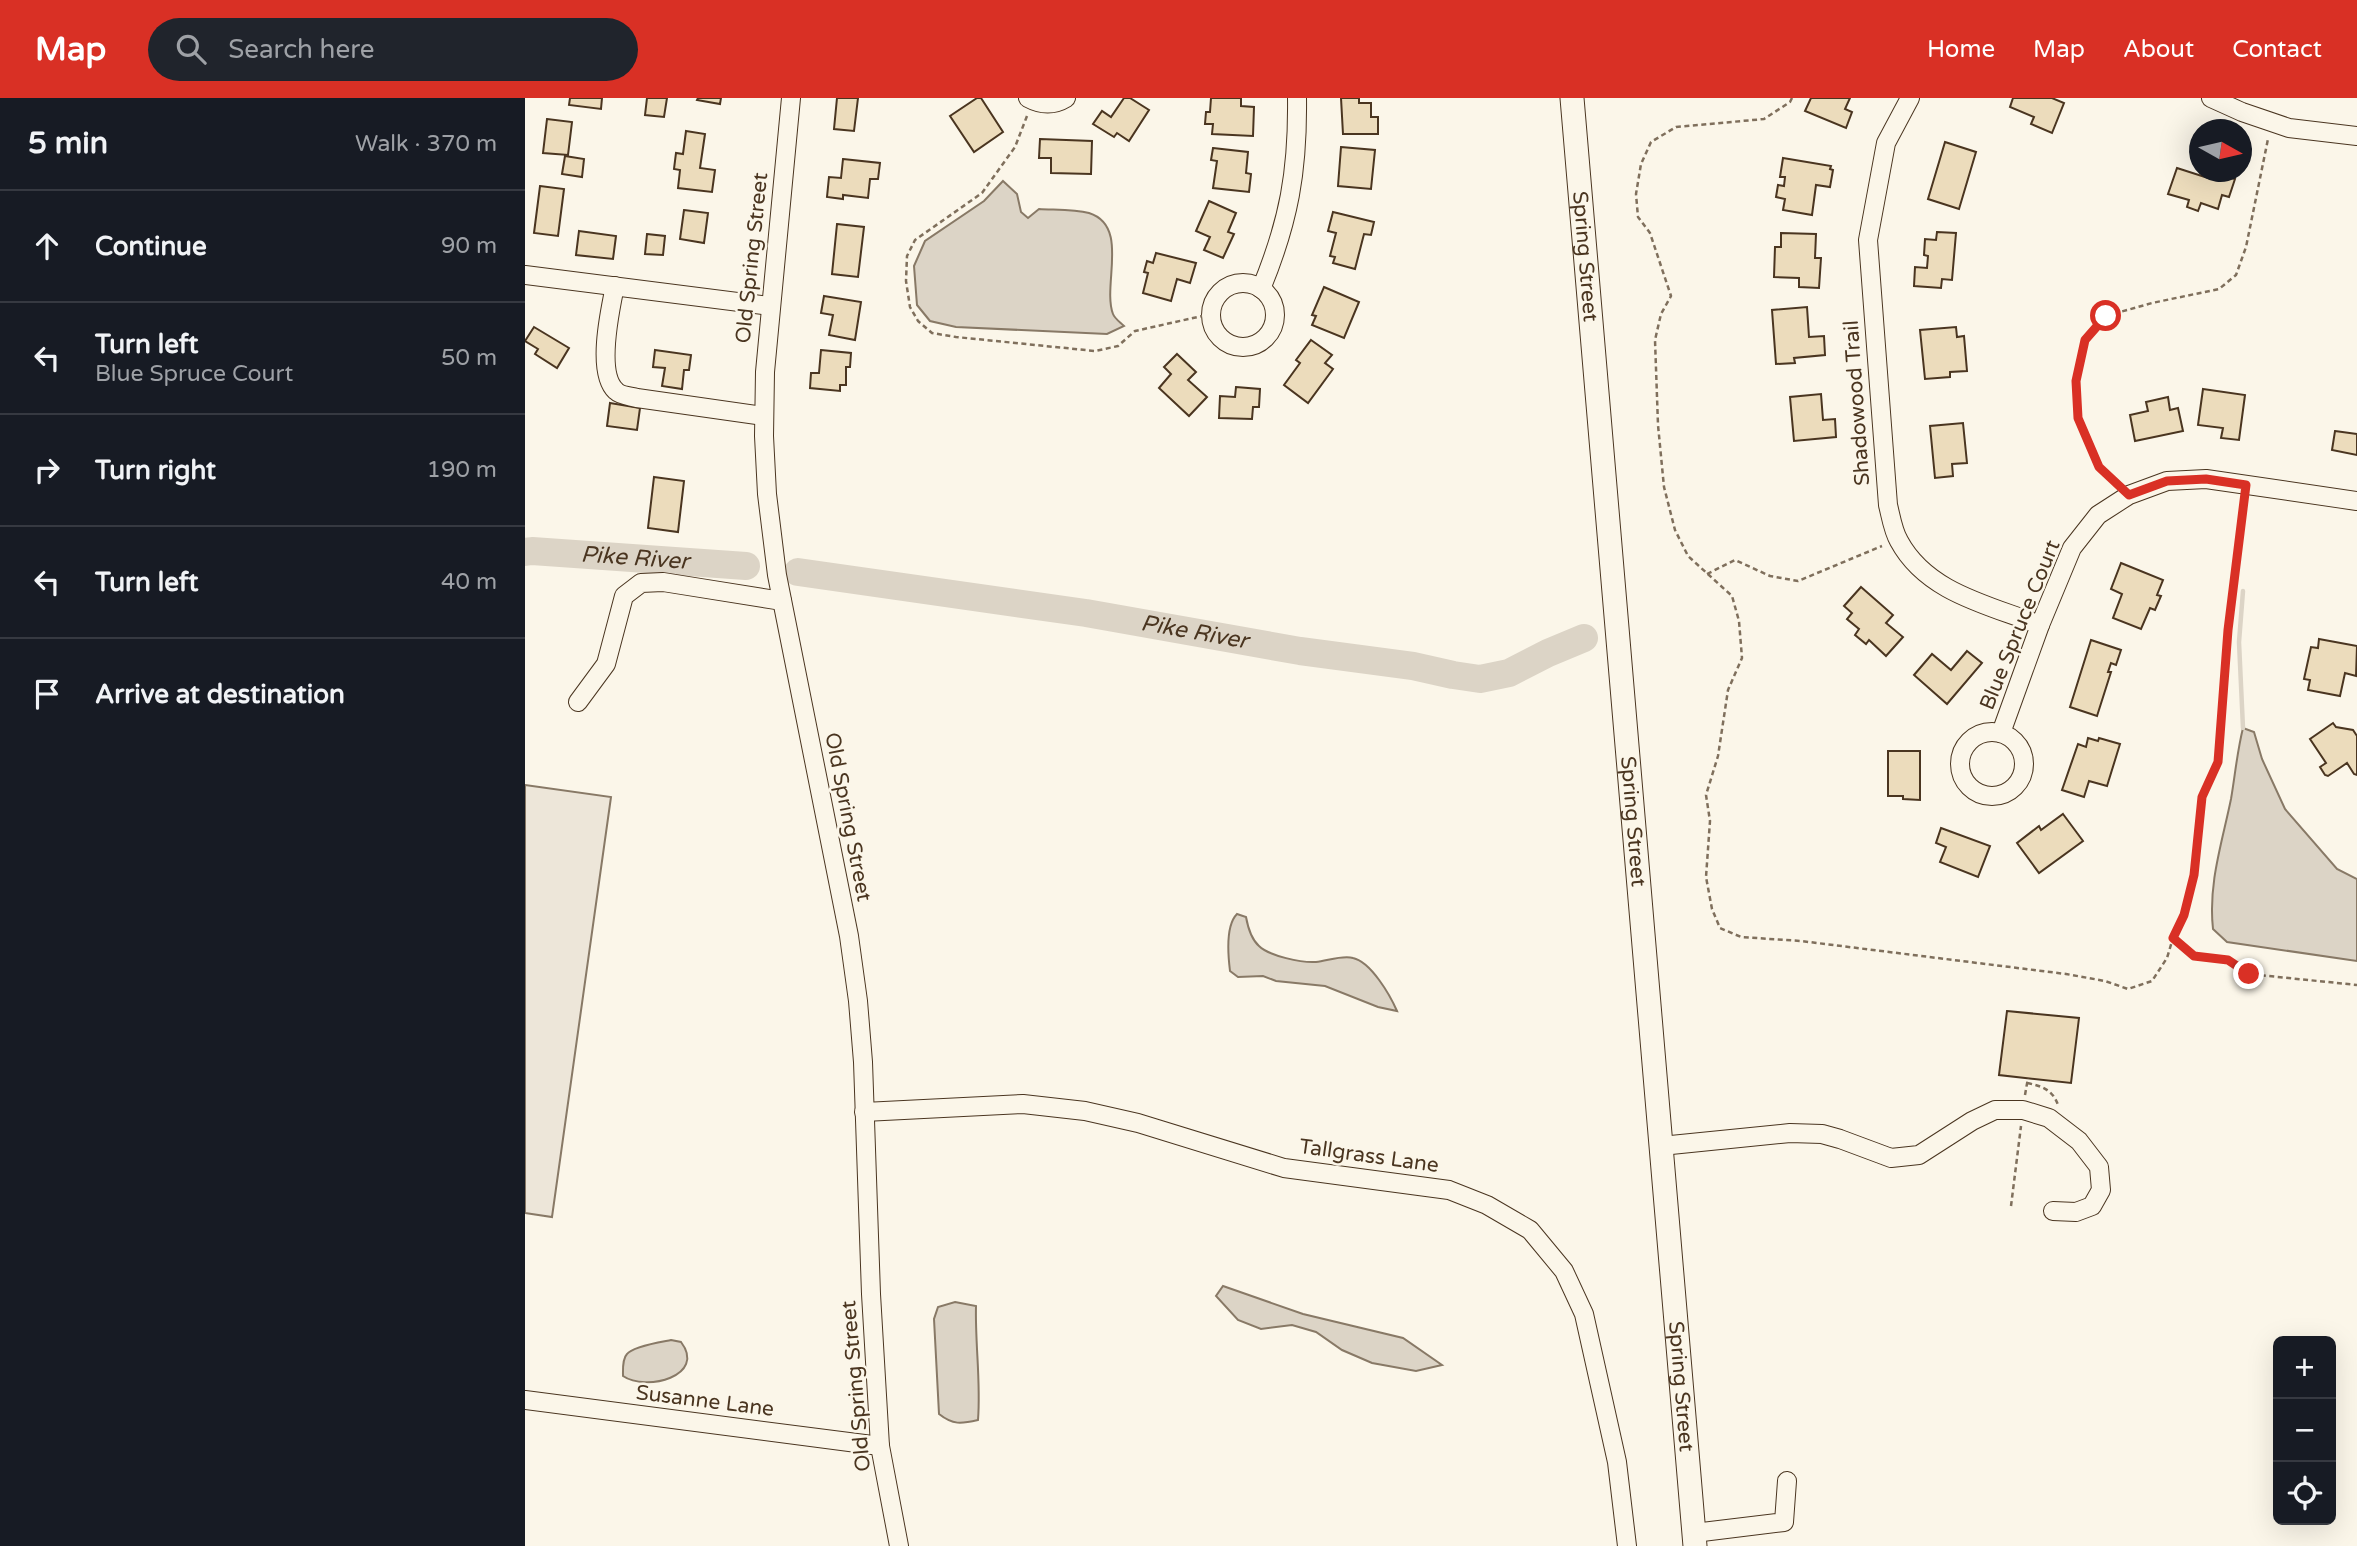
<!DOCTYPE html>
<meta charset="utf-8">
<style>
:root{--surface:#171b24;--page:#20242c;--text:#f1f3f6;--muted:#9ea1a6;--line:#363941;--accent:#d93025}
body{margin:0;font-family:"Varela Round",sans-serif;background:var(--page);color:var(--text)}
.controls{position:absolute;right:21px;bottom:21px;display:grid;overflow:hidden;border-radius:10px;box-shadow:0 7px 28px #0002}
.controls button{width:63px;height:63px;display:grid;place-items:center;padding:0;border:0;border-bottom:2px solid var(--line);background:var(--surface);color:var(--text);font:35px sans-serif}
.compass{position:absolute;left:1664px;top:21px;width:63px;height:63px;border-radius:50%;background:var(--surface);box-shadow:0 7px 28px #0002;rotate:98deg}
.stop{position:absolute;width:21px;height:21px;margin:-16px;border:5px solid #d93025;border-radius:50%;background:#fff}
.stop.end{background:#d93025;border-color:#fff;box-shadow:0 2px 7px #0008}
.list{margin:0;padding:0;list-style:none}
h2{display:flex;justify-content:space-between;align-items:center;height:91px;margin:0;padding:0 28px;font-size:30px}
h2 small{font-size:23px;font-weight:400;color:var(--muted)}
.list li{display:grid;grid-template-columns:46px 1fr auto;gap:21px;align-items:center;box-sizing:border-box;height:112px;padding:0 28px;border-top:2px solid var(--line)}
.list b{display:block;font-size:26px;white-space:nowrap}
.list p{margin:0;font-size:23px;white-space:nowrap;color:var(--muted)}
.list em{font-size:23px;font-style:normal;color:var(--muted)}
.icon{flex:none;width:38px;height:38px;fill:none;stroke:currentColor;stroke-width:2;stroke-linecap:round;stroke-linejoin:round}
.map{position:relative;flex:none;width:1832px;height:1448px;overflow:hidden}
header{display:flex;align-items:center;gap:42px;box-sizing:border-box;height:98px;padding:0 35px;background:var(--accent);color:#fff}
header strong{font-size:33px}
nav{display:flex;gap:38px;margin-inline-start:auto;font-size:24px}
.search{width:490px;height:63px;background:var(--page);display:flex;align-items:center;gap:18px;box-sizing:border-box;padding:0 24px;border-radius:38px;color:var(--muted);font-size:26px}
main{display:flex}
aside{flex:1;background:var(--surface)}
.map>svg:first-child{display:block}
.green{fill:#ede6d9;stroke:#887966;stroke-width:2}
.water{fill:#dcd4c6;stroke:#887966;stroke-width:2}
.lines{fill:none;stroke-linecap:round;stroke-linejoin:round}
.stream{stroke:#dcd4c6;stroke-width:4.5}
.river{stroke:#dcd4c6;stroke-width:28}
.building{fill:#ecdcbc;stroke:#4a3520;stroke-width:2}
.minor-casing{stroke:#4a3520;stroke-width:20}
.major-casing{stroke:#4a3520;stroke-width:25}
.path{stroke:#7f6f5c;stroke-width:2.5;stroke-dasharray:5 3.5;stroke-linecap:butt}
.minor{stroke:#fbf6e9;stroke-width:18}
.major{stroke:#fbf6e9;stroke-width:23}
.route{stroke:#d93025;stroke-width:9}
.labels{text-anchor:middle;dominant-baseline:central;stroke-width:5;stroke-linejoin:round;paint-order:stroke}
.street-label{font-size:21px;fill:#4a3520;stroke:#fbf6e9}
.water-label{font-size:23px;font-style:italic;fill:#4a3520;stroke:#fbf6e9}
</style>
<header>
<strong>Map</strong>
<div class="search"><svg class="icon" aria-label="search" viewBox="0 0 24 24"><circle cx="10" cy="10" r="6"/><path d="M15 15l6 6"/></svg>Search here</div>
<nav><a>Home</a><a>Map</a><a>About</a><a>Contact</a></nav>
</header>
<main>
<aside>
<h2>5 min<small>Walk · 370 m</small></h2>
<ul class="list">
<li><svg class="icon" aria-label="ahead" viewBox="0 0 24 24"><path d="M12 20V5M6 11l6-6 6 6"/></svg><div><b>Continue</b></div><em>90 m</em></li>
<li><svg class="icon" aria-label="left" viewBox="0 0 24 24"><path d="M17 20v-9H6M10 6l-5 5 5 5"/></svg><div><b>Turn left</b><p>Blue Spruce Court</p></div><em>50 m</em></li>
<li><svg class="icon" aria-label="right" viewBox="0 0 24 24"><path d="M7 20v-9h11M14 6l5 5-5 5"/></svg><div><b>Turn right</b></div><em>190 m</em></li>
<li><svg class="icon" aria-label="left" viewBox="0 0 24 24"><path d="M17 20v-9H6M10 6l-5 5 5 5"/></svg><div><b>Turn left</b></div><em>40 m</em></li>
<li><svg class="icon" aria-label="arrive" viewBox="0 0 24 24"><path d="M6 21V4h12l-3 4 3 4H6"/></svg><div><b>Arrive at destination</b></div></li>
</ul>
</aside>
<div class="map">
<svg width="1832" height="1448" viewBox="0 0 1832 1448">
<rect width="100%" height="100%" fill="#fbf6e9"/>
<polygon class="green" points="0,687 86,699 27,1119 0,1115"/>
<g class="water">
<path d="M478,83L492,96L496,114L503,120L514,111C529,112 549,111 564,115C605,128 577,187 588,216C590,221 595,224 599,228L582,236L431,229L405,223L392,207L389,168L400,143L459,103Z"/>
<path d="M1718,630L1729,634L1737,661L1760,711L1812,771L1832,781V863L1702,844L1688,831C1683,786 1697,745 1706,701C1710,678 1712,654 1718,630Z"/>
<path d="M712,816L721,819C723,830 726,841 734,848C744,858 777,865 791,864C802,863 817,857 828,860C846,864 865,897 872,913L853,909L800,888L751,883L738,878L713,879L705,873C703,857 700,828 712,816Z"/>
<polygon points="698,1188 778,1216 878,1240 917,1267 891,1273 847,1265 817,1252 791,1234 767,1227 736,1231 713,1222 691,1198"/>
<path d="M430,1204L451,1208C450,1246 456,1284 453,1322C436,1326 428,1327 414,1316L409,1221L413,1209Z"/>
<path d="M146,1242L156,1244C182,1278 121,1294 98,1278C98,1272 97,1261 102,1256C108,1248 136,1244 146,1242Z"/>
</g>
<g class="lines">
<polyline class="stream" points="1718,630 1714,544 1718,493"/>
<g class="river">
<path id="s1" d="M0,454L7,453L221,468"/>
<path id="s2" d="M273,474L561,515L775,553L888,568L928,577L955,581L984,575L1023,555L1059,540"/>
</g>
</g>
<g class="building">
<polygon points="45,0 77,0 76,11 44,7"/>
<polygon points="122,0 142,0 139,19 120,17"/>
<polygon points="173,0 196,0 195,6 172,2"/>
<polygon points="312,0 333,0 329,33 309,31"/>
<polygon points="452,0 456,0 478,34 449,54 425,18"/>
<polygon points="599,0 605,0 624,12 604,43 592,35 589,39 568,26 577,13 586,19"/>
<polygon points="686,0 716,0 716,8 729,9 728,38 687,36 688,26 680,26 681,14 685,14"/>
<polygon points="816,0 834,0 834,5 846,5 846,19 853,19 853,36 818,36"/>
<polygon points="1286,0 1325,0 1320,11 1327,14 1321,30 1280,13"/>
<polygon points="1488,0 1527,0 1539,5 1527,35 1506,26 1509,19 1485,9"/>
<polygon points="22,21 47,24 43,57 18,55"/>
<polygon points="161,33 180,36 175,70 190,72 187,94 153,90 155,72 149,71 151,55 158,56"/>
<polygon points="515,41 567,43 566,76 526,75 526,60 514,60"/>
<polygon points="1420,44 1451,54 1434,111 1403,101"/>
<polygon points="816,49 850,52 846,91 813,88"/>
<polygon points="688,50 723,54 721,75 726,76 724,94 688,90 692,63 686,62"/>
<polygon points="40,58 59,61 57,79 37,76"/>
<polygon points="1258,60 1306,68 1305,71 1308,72 1305,89 1291,87 1287,117 1258,112 1260,101 1251,99 1253,87 1259,88 1260,79 1255,79"/>
<polygon points="318,61 355,65 353,81 345,81 343,100 318,97 318,101 302,99 304,79 316,80"/>
<polygon points="1652,70 1683,80 1685,74 1687,74 1710,81 1704,99 1697,97 1693,111 1676,105 1673,113 1662,109 1664,102 1643,96"/>
<polygon points="15,88 39,91 33,138 9,135"/>
<polygon points="684,103 711,115 703,134 709,136 698,160 679,152 685,139 671,133"/>
<polygon points="159,112 183,115 179,145 155,141"/>
<polygon points="808,114 849,124 846,137 839,136 830,171 808,165 810,159 805,158 811,135 803,133"/>
<polygon points="312,126 339,129 333,179 307,176"/>
<polygon points="54,133 91,138 88,161 51,157"/>
<polygon points="1412,134 1431,135 1427,182 1417,181 1416,190 1389,188 1390,169 1402,170 1403,158 1399,157 1400,141 1411,142"/>
<polygon points="1256,135 1291,136 1290,160 1296,160 1294,190 1274,189 1274,180 1249,179 1250,149 1256,149"/>
<polygon points="122,136 140,138 138,157 120,156"/>
<polygon points="631,155 671,165 665,185 652,181 646,203 618,195 623,175 619,174 622,163 628,165"/>
<polygon points="799,189 834,204 819,240 787,227 791,218 787,217"/>
<polygon points="299,198 336,204 330,242 304,237 308,217 296,215"/>
<polygon points="1282,209 1284,239 1299,238 1300,257 1269,260 1270,265 1251,266 1247,212"/>
<polygon points="9,229 44,250 32,270 10,256 13,251 0,243"/>
<polygon points="1431,229 1432,239 1439,238 1442,273 1425,274 1425,279 1400,281 1395,232"/>
<polygon points="786,242 807,257 800,265 808,271 783,305 759,287 775,265 771,262"/>
<polygon points="130,252 166,257 164,272 159,272 157,291 137,288 140,270 128,269"/>
<polygon points="296,252 326,255 325,269 321,269 321,287 315,287 315,293 285,290 286,275 294,275"/>
<polygon points="652,256 671,274 663,282 682,299 664,318 634,290 646,276 639,269"/>
<polygon points="711,289 735,291 734,309 728,309 727,321 694,320 695,298 710,299"/>
<polygon points="1678,291 1720,297 1714,342 1696,340 1698,330 1673,327"/>
<polygon points="1296,296 1298,322 1310,321 1311,339 1269,343 1265,299"/>
<polygon points="1643,299 1645,312 1653,310 1658,333 1610,343 1605,317 1623,313 1621,304"/>
<polygon points="85,305 115,310 112,332 82,328"/>
<polygon points="1438,325 1442,365 1427,366 1428,378 1410,380 1405,328"/>
<polygon points="1810,333 1832,336 1832,357 1807,352"/>
<polygon points="129,379 159,383 153,434 123,430"/>
<polygon points="1596,465 1638,482 1632,497 1636,498 1630,512 1625,510 1616,531 1588,520 1597,496 1586,491"/>
<polygon points="1336,489 1368,517 1361,525 1378,539 1361,558 1344,542 1341,546 1330,537 1334,531 1322,521 1327,515 1319,508"/>
<polygon points="1794,541 1832,548 1831,578 1820,575 1815,598 1783,592 1785,582 1779,581 1786,549 1793,550"/>
<polygon points="1566,542 1596,552 1591,567 1586,565 1583,574 1586,574 1572,618 1545,609"/>
<polygon points="1442,553 1457,565 1422,606 1389,577 1407,556 1426,572"/>
<polygon points="1808,625 1811,629 1828,632 1832,638 1832,677 1829,676 1822,665 1803,678 1800,677 1795,669 1801,665 1785,641"/>
<polygon points="1563,640 1573,643 1574,640 1595,646 1582,688 1564,683 1559,699 1537,692 1553,646 1561,649"/>
<polygon points="1363,653 1395,653 1395,702 1378,701 1378,698 1363,698"/>
<polygon points="1538,716 1558,743 1514,775 1492,745 1514,728 1516,732"/>
<polygon points="1416,730 1465,748 1453,779 1415,764 1421,749 1411,745"/>
<polygon points="1482,913 1554,920 1546,985 1474,977"/>
</g>
<g class="lines">
<g class="minor-casing">
<g id="minor">
<polyline points="266,0 240,274 239,338 242,396 252,477 324,838 333,903 338,964 346,1196 355,1348 374,1448"/>
<path d="M503,0C516,7 528,8 541,0"/>
<path d="M1385,0L1361,45L1343,142L1363,407C1366,419 1368,433 1374,443C1402,495 1464,507 1515,527"/>
<polyline points="1686,0 1717,14 1764,30 1832,38"/>
<polyline points="0,177 245,208"/>
<circle cx="718" cy="217" r="32"/>
<path d="M90,188C85,212 71,275 91,293C96,298 105,298 112,300L239,318"/>
<path d="M736,191C764,123 773,73 772,0"/>
<polyline points="53,604 81,566 99,498 116,485 138,484 257,503"/>
<circle cx="1467" cy="666" r="32"/>
<polyline points="1476,635 1515,527 1547,450 1573,417 1604,397 1642,383 1681,381 1832,403"/>
<polyline points="339,1014 498,1006 560,1013 613,1025 759,1070 924,1092 962,1107 1005,1132 1039,1173 1059,1216 1092,1364 1102,1448"/>
<polyline points="1136,1048 1265,1035 1297,1036 1315,1041 1366,1060 1394,1057 1447,1023 1470,1012 1498,1012 1524,1020 1554,1043 1574,1069 1576,1092 1567,1108 1551,1114 1528,1113"/>
<polyline points="0,1302 355,1348"/>
<polyline points="1169,1435 1259,1424 1262,1383"/>
</g>
</g>
<g class="major-casing">
<g id="major">
<path id="s3" d="M1047,0L1170,1448"/>
</g>
</g>
<g class="path">
<polyline points="1267,0 1265,4 1239,21 1151,29 1126,44 1116,66 1111,96 1113,119 1125,135 1146,198 1136,216 1130,242 1133,327 1139,389 1150,432 1163,458 1207,498 1214,523 1217,560 1203,592 1193,658 1181,697 1185,723 1181,779 1187,811 1195,830 1216,839 1276,843 1541,876 1580,883 1603,891 1627,883 1642,860 1648,840 1669,858 1703,862 1724,876 1832,887"/>
<polyline points="502,18 490,49 457,95 390,142 382,158 381,183 385,209 393,223 407,235 431,239 570,253 593,248 610,233 686,216"/>
<polyline points="1591,385 1574,369 1553,320 1551,283 1561,242 1581,218 1627,205 1694,191 1711,177 1721,149 1743,41"/>
<polyline points="1182,476 1210,462 1245,478 1273,483 1357,448"/>
<polyline points="1648,840 1659,817 1669,777 1677,699 1693,664 1703,532 1719,404"/>
<path d="M1502,985C1517,988 1528,992 1533,1007"/>
<polyline points="1500,997 1503,980"/>
<polyline points="1486,1108 1496,1028"/>
</g>
<use href="#minor" class="minor"/>
<use href="#major" class="major"/>
</g>
<g class="lines">
<polyline class="route" points="1581,218 1560,242 1551,283 1553,320 1574,369 1604,397 1642,383 1681,381 1721,387 1703,532 1693,664 1677,699 1669,777 1659,817 1648,840 1669,858 1703,862 1724,876"/>
</g>
<g class="labels">
<g class="street-label">
<text stroke="none"><textPath href="#s3" startOffset="159">Spring Street</textPath></text>
<text transform="translate(227 160) rotate(-84)">Old Spring Street</text>
<text transform="translate(1332 305) rotate(-94)">Shadowood Trail</text>
<text transform="translate(1495 527) rotate(-68)">Blue Spruce Court</text>
<text transform="translate(323 719) rotate(79)">Old Spring Street</text>
<text stroke="none"><textPath href="#s3" startOffset="726">Spring Street</textPath></text>
<text transform="translate(844 1058) rotate(8)">Tallgrass Lane</text>
<text transform="translate(331 1288) rotate(-95)">Old Spring Street</text>
<text stroke="none"><textPath href="#s3" startOffset="1293">Spring Street</textPath></text>
<text transform="translate(180 1303) rotate(7)">Susanne Lane</text>
</g>
<g class="water-label">
<text stroke="none"><textPath href="#s1" startOffset="110">Pike River</textPath></text>
<text stroke="none"><textPath href="#s2" startOffset="401">Pike River</textPath></text>
</g>
</g>
</svg>
<div class="controls">
<button>+</button>
<button>−</button>
<button><svg class="icon" aria-label="locate" viewBox="0 0 24 24"><circle cx="12" cy="12" r="6"/><path d="M12 2v4M12 18v4M2 12h4M18 12h4"/></svg></button>
</div>
<svg class="compass" viewBox="-18 -18 36 36"><path d="M0-13l5 13h-10z" fill="#e53935"/><path d="M0 13l5-13h-10z" fill="#9ea1a6"/></svg>
<div class="stop" style="left:1581px;top:218px"></div>
<div class="stop end" style="left:1724px;top:876px"></div>
</div>
</main>
